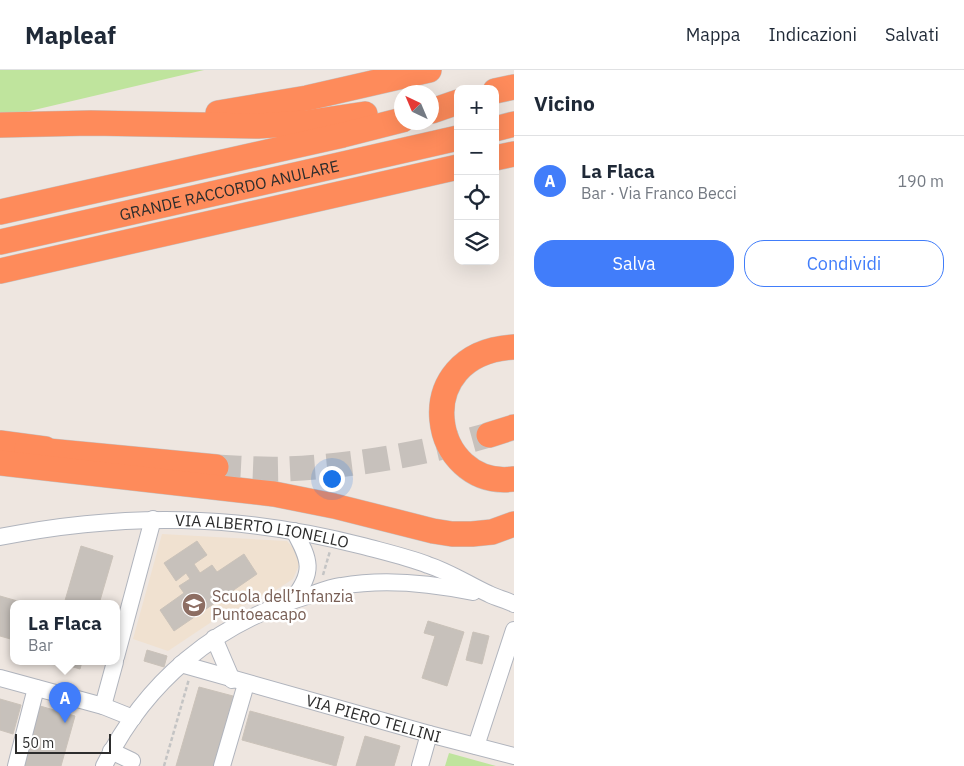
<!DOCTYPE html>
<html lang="it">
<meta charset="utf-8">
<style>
:root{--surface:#fff;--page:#f2f2f3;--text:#1f2937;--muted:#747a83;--line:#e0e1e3;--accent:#417dfa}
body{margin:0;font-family:"IBM Plex Sans",sans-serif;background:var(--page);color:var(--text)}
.controls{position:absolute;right:15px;top:15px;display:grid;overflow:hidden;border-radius:10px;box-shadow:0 5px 20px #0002}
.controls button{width:45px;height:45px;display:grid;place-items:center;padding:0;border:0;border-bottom:1px solid var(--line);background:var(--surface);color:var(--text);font:25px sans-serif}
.compass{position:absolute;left:394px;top:15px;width:45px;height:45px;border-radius:50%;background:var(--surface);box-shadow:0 5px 20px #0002;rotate:316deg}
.scale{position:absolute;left:15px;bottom:12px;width:96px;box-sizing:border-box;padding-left:5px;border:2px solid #2d2d2d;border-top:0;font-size:14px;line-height:18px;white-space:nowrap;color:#2d2d2d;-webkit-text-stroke:4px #fff;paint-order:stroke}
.you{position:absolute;left:331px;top:408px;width:18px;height:18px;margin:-12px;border:4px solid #fff;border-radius:50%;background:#1a73e8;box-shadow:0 0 0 8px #1a73e833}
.badge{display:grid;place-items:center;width:32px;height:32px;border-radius:50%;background:var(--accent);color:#fff;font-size:16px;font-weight:700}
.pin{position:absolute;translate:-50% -41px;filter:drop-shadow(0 1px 2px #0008)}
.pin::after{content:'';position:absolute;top:26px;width:18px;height:15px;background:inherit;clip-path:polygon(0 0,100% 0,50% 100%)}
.popup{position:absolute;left:10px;top:530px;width:110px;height:65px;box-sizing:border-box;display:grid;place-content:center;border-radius:10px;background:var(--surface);filter:drop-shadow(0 1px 4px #0005);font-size:16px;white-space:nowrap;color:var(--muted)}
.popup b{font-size:19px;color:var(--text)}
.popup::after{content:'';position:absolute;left:50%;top:100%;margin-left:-10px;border:10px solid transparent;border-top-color:var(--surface)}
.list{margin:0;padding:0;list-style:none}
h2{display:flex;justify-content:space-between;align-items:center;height:65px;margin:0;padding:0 20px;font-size:21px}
h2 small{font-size:16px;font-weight:400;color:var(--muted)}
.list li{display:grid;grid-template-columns:32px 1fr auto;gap:15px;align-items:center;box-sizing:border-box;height:90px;padding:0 20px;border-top:1px solid var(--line)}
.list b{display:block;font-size:19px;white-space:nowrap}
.list p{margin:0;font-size:16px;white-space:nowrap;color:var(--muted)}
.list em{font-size:16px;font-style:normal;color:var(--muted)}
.actions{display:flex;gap:10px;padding:15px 20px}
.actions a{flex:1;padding:11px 0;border:1px solid var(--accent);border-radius:20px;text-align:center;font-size:18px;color:var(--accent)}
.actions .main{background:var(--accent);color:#fff}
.icon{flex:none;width:28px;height:28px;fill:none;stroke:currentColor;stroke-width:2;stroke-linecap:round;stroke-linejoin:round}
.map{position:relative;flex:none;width:514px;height:696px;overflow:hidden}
header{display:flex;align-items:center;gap:30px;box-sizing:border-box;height:70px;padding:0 25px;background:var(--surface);border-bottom:1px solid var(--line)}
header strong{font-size:24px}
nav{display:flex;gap:28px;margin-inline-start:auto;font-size:18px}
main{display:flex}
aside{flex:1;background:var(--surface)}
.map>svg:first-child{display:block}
.education{fill:#f0e1d0}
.green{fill:#bfe49d}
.building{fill:#c7c1bb;stroke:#cac2b9}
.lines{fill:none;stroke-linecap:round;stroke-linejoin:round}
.highway-tunnel{stroke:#c7c1bc;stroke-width:25;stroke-dasharray:25 12;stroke-linecap:butt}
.minor-casing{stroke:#b0b4bd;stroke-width:18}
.highway-casing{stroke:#c4c4c4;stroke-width:26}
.path{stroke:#c4c4c4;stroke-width:2.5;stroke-dasharray:4 2.5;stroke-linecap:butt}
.minor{stroke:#fff;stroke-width:16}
.highway{stroke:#fe8b5b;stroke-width:25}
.labels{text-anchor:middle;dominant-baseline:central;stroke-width:5;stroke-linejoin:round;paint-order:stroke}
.street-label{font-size:16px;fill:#2d2d2d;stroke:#fff}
.education-label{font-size:16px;fill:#785e54;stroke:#fff;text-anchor:start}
</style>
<header>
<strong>Mapleaf</strong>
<nav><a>Mappa</a><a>Indicazioni</a><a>Salvati</a></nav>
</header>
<main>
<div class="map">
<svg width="514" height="696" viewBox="0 0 514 696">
<rect width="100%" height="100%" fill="#eee6e0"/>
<polygon class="education" points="162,464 287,471 295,480 300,493 293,509 276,520 216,549 168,581 133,569"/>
<g class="green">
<polygon points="0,0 204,0 0,48"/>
<polygon points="449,683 496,696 445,696"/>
</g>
<g class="building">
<polygon points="197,471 207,485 194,494 200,503 212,495 217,502 244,484 257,504 174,561 160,540 184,523 179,516 190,509 186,503 176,511 164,493"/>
<polygon points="81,476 113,486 99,534 64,534"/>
<polygon points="0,526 28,534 14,534 14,570 0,566"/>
<polygon points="428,551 464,562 447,616 422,608 435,566 424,563"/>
<polygon points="473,562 489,566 482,594 466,590"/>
<polygon points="147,580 167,586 164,597 144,591"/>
<polygon points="56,592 82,592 80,599"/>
<polygon points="199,617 233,626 214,696 176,696"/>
<polygon points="0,629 21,635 13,664 0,660"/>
<polygon points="40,636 75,646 61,696 23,696"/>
<polygon points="250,641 344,667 336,696 242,670"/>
<polygon points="365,666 400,676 394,696 356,696"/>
</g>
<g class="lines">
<path class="highway-tunnel" d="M216,397C239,398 263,400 285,399C355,396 422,384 489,365"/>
<g class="minor-casing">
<g id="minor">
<path id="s1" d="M0,467C126,442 238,444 363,476C385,482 407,487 428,495C450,502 469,515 489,524C497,528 506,530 514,534"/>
<path d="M292,530C315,502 310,490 294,461"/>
<polyline points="214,568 232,610"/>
<polyline points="116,587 153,449"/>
<path id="s2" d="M181,594L429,664L514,686"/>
<polyline points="0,608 103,636 133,648"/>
<polyline points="103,636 115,592"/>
<polyline points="476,676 514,560"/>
<polyline points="111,681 132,691"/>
<polyline points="16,696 36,618"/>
<path d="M104,696C145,612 215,554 304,527C317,523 328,518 341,516C385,508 430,513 473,522"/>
<polyline points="222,696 246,614"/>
<polyline points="420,696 429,664"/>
</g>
</g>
<g class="highway-casing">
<g id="highway">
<polyline points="495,21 514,17"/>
<polyline points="432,41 458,32"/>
<polyline points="218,43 307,28 429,0"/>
<polyline points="0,55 91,53 258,56 305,53 365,44"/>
<polyline points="495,59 514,54"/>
<polyline points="495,88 514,84"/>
<polyline points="0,142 343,65 402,50"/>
<path id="s3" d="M0,172L458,68"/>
<polyline points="0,201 458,97"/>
<path d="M514,277C406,283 430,420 514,409"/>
<polyline points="489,365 514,357"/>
<polyline points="0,373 45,379"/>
<polyline points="27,379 216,397"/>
<polyline points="0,393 274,424 334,436 433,461 452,464 472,464 492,462 514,454"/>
</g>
</g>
<g class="path">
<polyline points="323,505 330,481"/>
<polyline points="164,696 189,609"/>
</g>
<use href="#minor" class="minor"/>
<use href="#highway" class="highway"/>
</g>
<defs>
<g id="school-disc" transform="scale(1.25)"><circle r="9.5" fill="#8d6e63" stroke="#fff"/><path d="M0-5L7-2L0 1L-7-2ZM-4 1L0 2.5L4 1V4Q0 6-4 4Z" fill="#fff"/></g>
</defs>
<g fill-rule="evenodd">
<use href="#school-disc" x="194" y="535"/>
</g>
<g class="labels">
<g class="street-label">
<text stroke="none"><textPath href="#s3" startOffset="235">GRANDE RACCORDO ANULARE</textPath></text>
<text stroke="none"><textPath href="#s1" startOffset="264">VIA ALBERTO LIONELLO</textPath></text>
<text stroke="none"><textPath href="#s2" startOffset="200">VIA PIERO TELLINI</textPath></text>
</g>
<g class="education-label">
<text x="212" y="526">Scuola dell’Infanzia<tspan x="212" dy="18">Puntoeacapo</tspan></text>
</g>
</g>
</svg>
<div class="controls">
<button>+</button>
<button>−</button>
<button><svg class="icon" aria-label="locate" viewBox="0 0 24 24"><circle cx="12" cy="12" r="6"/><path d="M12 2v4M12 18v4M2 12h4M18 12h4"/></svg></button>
<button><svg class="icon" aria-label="layers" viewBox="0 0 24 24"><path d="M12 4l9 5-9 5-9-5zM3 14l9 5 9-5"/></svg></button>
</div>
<svg class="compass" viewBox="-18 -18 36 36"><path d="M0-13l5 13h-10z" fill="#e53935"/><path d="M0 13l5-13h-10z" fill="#747a83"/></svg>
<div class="scale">50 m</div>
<div class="you"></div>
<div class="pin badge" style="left:65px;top:653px">A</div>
<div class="popup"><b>La Flaca</b>Bar</div>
</div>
<aside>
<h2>Vicino<small></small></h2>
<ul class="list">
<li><span class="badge">A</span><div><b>La Flaca</b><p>Bar · Via Franco Becci</p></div><em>190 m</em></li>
</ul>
<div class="actions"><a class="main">Salva</a><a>Condividi</a></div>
</aside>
</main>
